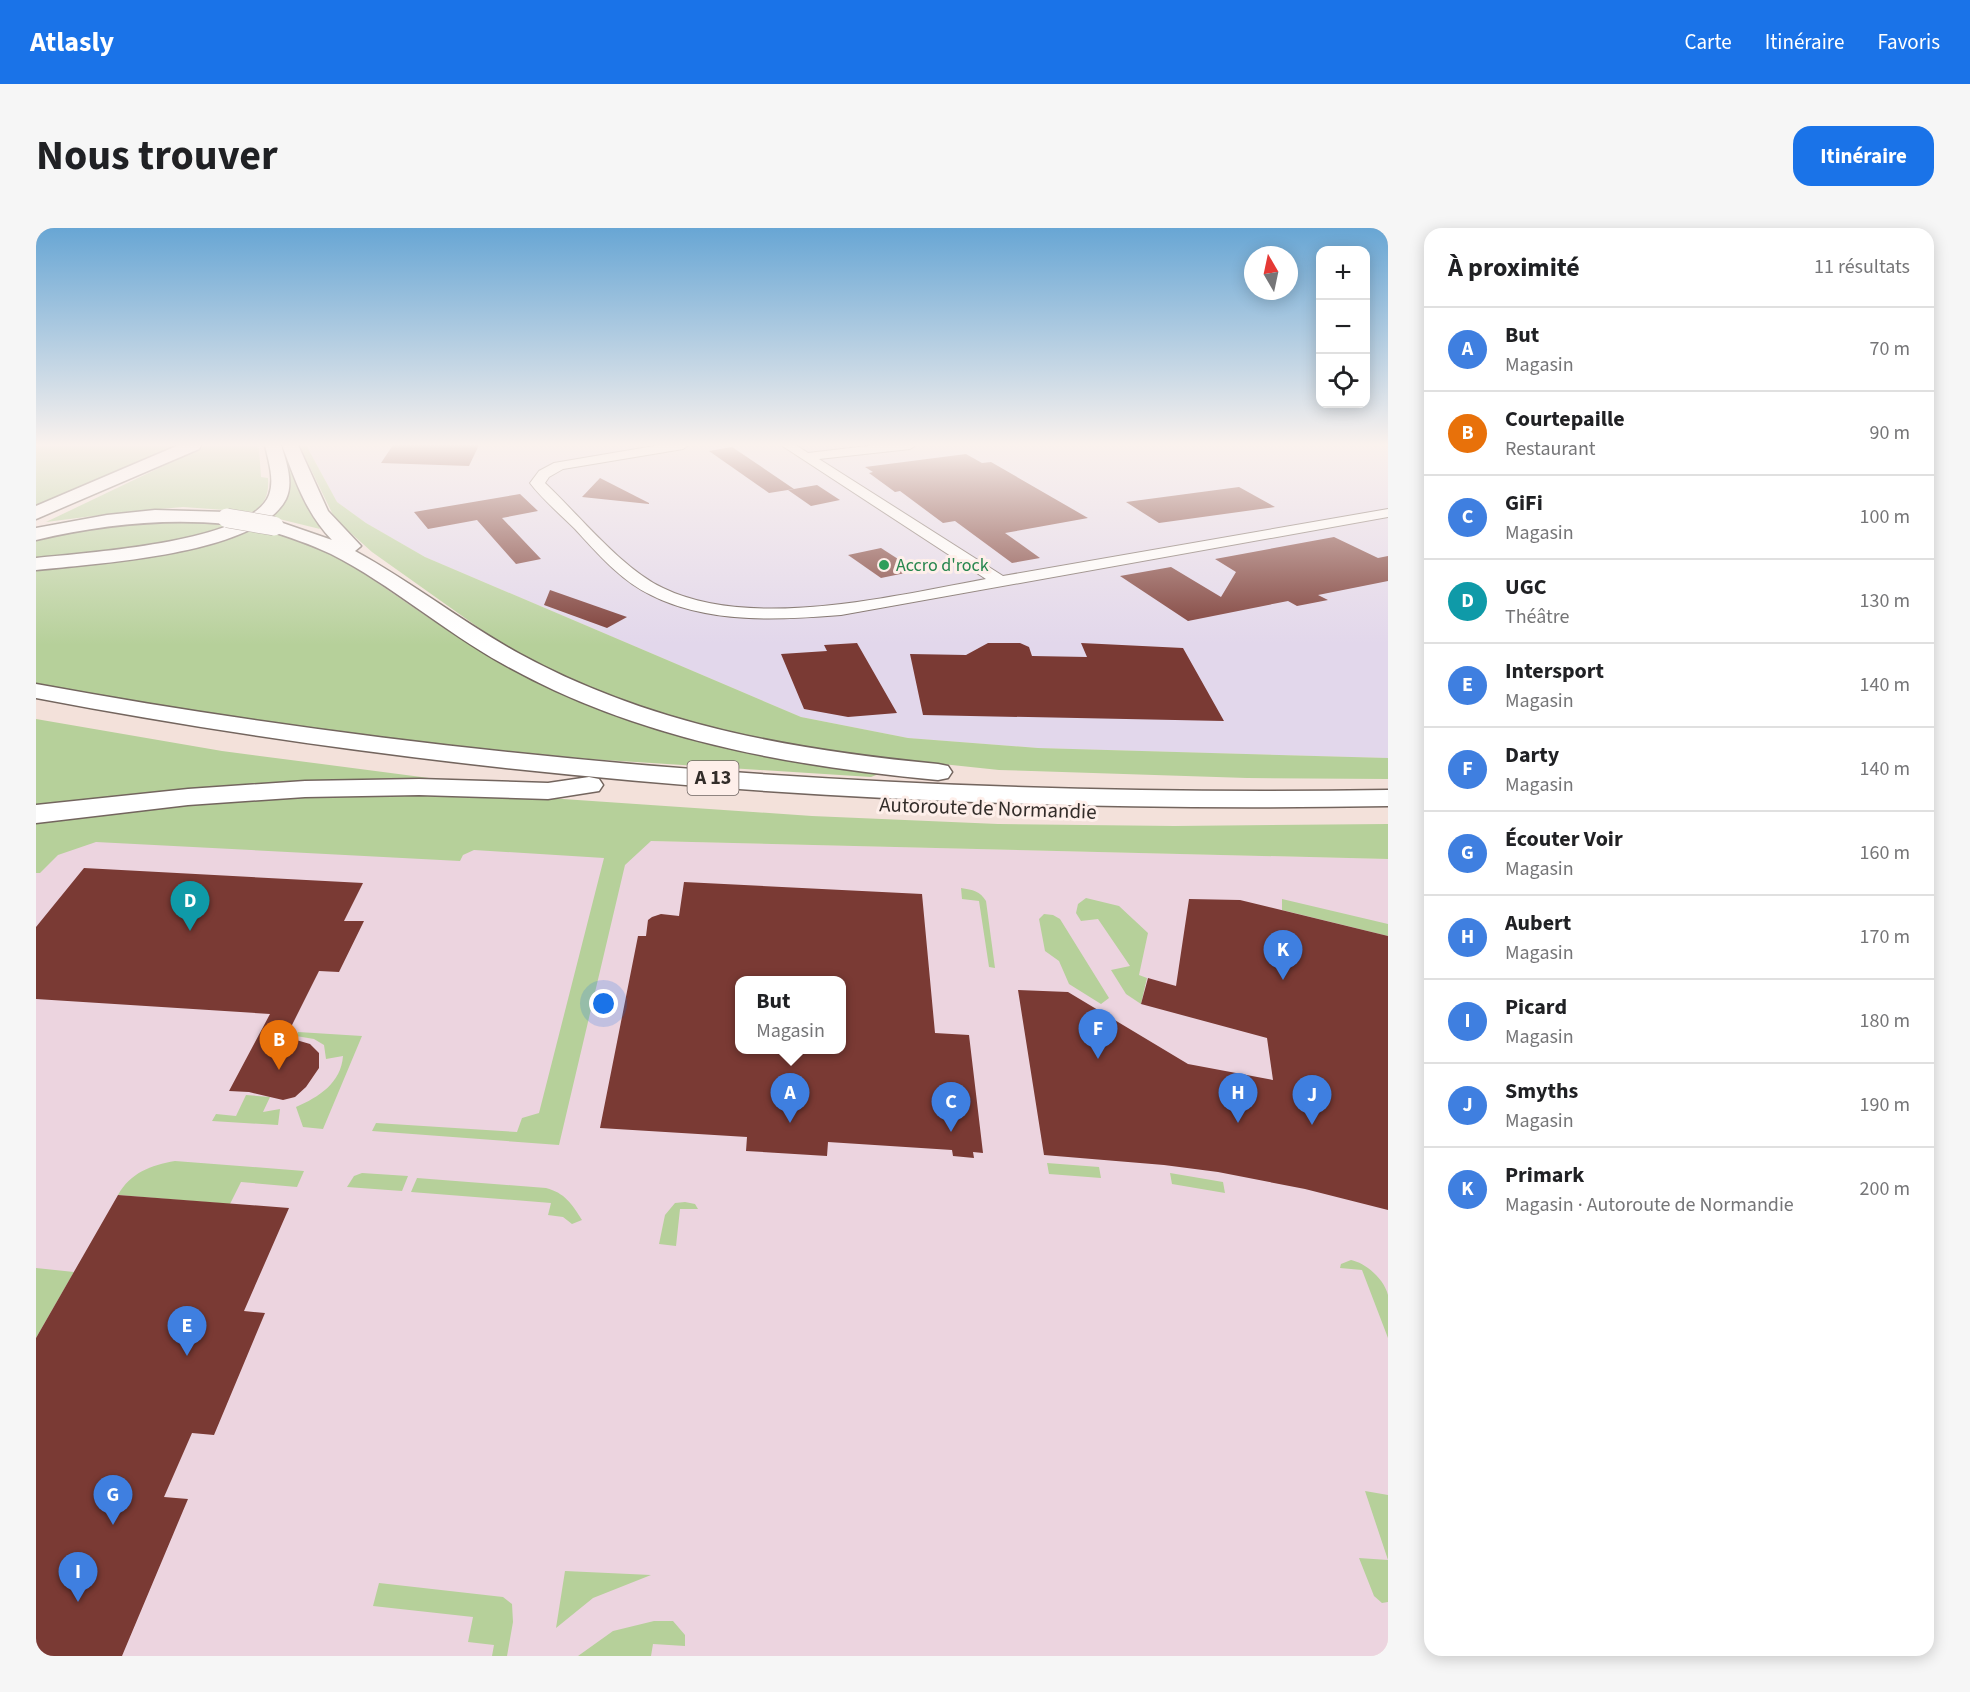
<!DOCTYPE html>
<html lang="fr">
<meta charset="utf-8">
<style>
:root{--surface:#fff;--page:#f6f6f6;--text:#202124;--muted:#757577;--line:#e0e0e0;--accent:#1a73e8}
body{margin:0;font-family:"Source Sans 3",sans-serif;background:var(--page);color:var(--text)}
.controls{position:absolute;right:18px;top:18px;display:grid;overflow:hidden;border-radius:12px;box-shadow:0 3px 15px #0003}
.controls button{width:54px;height:54px;display:grid;place-items:center;padding:0;border:0;border-bottom:2px solid var(--line);background:var(--surface);color:var(--text);font:30px sans-serif}
.compass{position:absolute;left:1208px;top:18px;width:54px;height:54px;border-radius:50%;background:var(--surface);box-shadow:0 3px 15px #0003;rotate:351deg}
.you{position:absolute;left:568px;top:776px;width:21px;height:21px;margin:-15px;border:4px solid #fff;border-radius:50%;background:#1a73e8;box-shadow:0 0 0 9px #1a73e833}
.badge{display:grid;place-items:center;width:39px;height:39px;border-radius:50%;background:var(--accent);color:#fff;font-size:20px;font-weight:700}
.pin{position:absolute;translate:-50% -50px;filter:drop-shadow(0 2px 3px #0008)}
.pin::after{content:'';position:absolute;top:32px;width:21px;height:18px;background:inherit;clip-path:polygon(0 0,100% 0,50% 100%)}
.popup{position:absolute;left:699px;top:748px;width:111px;height:78px;box-sizing:border-box;display:grid;place-content:center;border-radius:12px;background:var(--surface);filter:drop-shadow(0 2px 4px #0005);font-size:20px;white-space:nowrap;color:var(--muted)}
.popup b{font-size:22px;color:var(--text)}
.popup::after{content:'';position:absolute;left:50%;top:100%;margin-left:-12px;border:12px solid transparent;border-top-color:var(--surface)}
.list{margin:0;padding:0;list-style:none}
h2{display:flex;justify-content:space-between;align-items:center;height:78px;margin:0;padding:0 24px;font-size:26px}
h2 small{font-size:20px;font-weight:400;color:var(--muted)}
.list li{display:grid;grid-template-columns:39px 1fr auto;gap:18px;align-items:center;box-sizing:border-box;height:84px;padding:0 24px;border-top:2px solid var(--line)}
.list b{display:block;font-size:22px;white-space:nowrap}
.list p{margin:0;font-size:20px;white-space:nowrap;color:var(--muted)}
.list em{font-size:20px;font-style:normal;color:var(--muted)}
.icon{flex:none;width:33px;height:33px;fill:none;stroke:currentColor;stroke-width:2;stroke-linecap:round;stroke-linejoin:round}
.map{position:relative;flex:none;width:1352px;height:1428px;overflow:hidden;border-radius:18px}
header{display:flex;align-items:center;gap:36px;box-sizing:border-box;height:84px;padding:0 30px;background:var(--accent);color:#fff}
header strong{font-size:28px}
nav{display:flex;gap:33px;margin-inline-start:auto;font-size:21px}
.intro{display:flex;align-items:center;justify-content:space-between;box-sizing:border-box;height:144px;padding:0 36px}
h1{margin:0;font-size:42px}
.button{padding:15px 27px;border-radius:18px;background:var(--accent);color:#fff;font-size:21px;font-weight:700}
main{display:flex;gap:36px;padding:0 36px}
aside{flex:1;background:var(--surface);border-radius:18px;box-shadow:0 3px 15px #0003}
.map>svg:first-child{display:block}
.commercial{fill:#ecd4df;fill-rule:evenodd}
.industrial{fill:#e2d7eb}
.green{fill:#b6d09a}
.building{fill:#7a3a34;fill-rule:evenodd}
.lines{fill:none;stroke-linecap:round;stroke-linejoin:round}
.minor-casing{stroke:#73655e;stroke-width:2}
.highway-casing{stroke:#73655e;stroke-width:3}
.minor{fill:#fff;fill-rule:evenodd}
.highway{fill:#fff;fill-rule:evenodd}
.highway-bridge-casing{stroke:#73655e;stroke-width:20;stroke-linecap:butt}
.highway-bridge{stroke:#fff;stroke-width:19}
.leisure-dot{fill:#2e9e5b;stroke:#feefea;stroke-width:2}
.labels{text-anchor:middle;dominant-baseline:central;stroke-width:6;stroke-linejoin:round;paint-order:stroke}
.far-leisure-label{font-size:18px;fill:#27864d;stroke:#feefea;text-anchor:start}
.shield{fill:#feefea;stroke:#706764;stroke-width:1.5}
.shield-label{font-size:20px;font-weight:bold;fill:#332d2a}
.street-label{font-size:21px;fill:#332d2a;stroke:#feefea}
</style>
<header>
<strong>Atlasly</strong>
<nav><a>Carte</a><a>Itinéraire</a><a>Favoris</a></nav>
</header>
<div class="intro"><h1>Nous trouver</h1><a class="button">Itinéraire</a></div>
<main>
<div class="map">
<svg width="1352" height="1428" viewBox="0 0 1352 1428">
<rect width="100%" height="100%" fill="#f3e1da"/>
<path class="commercial" d="M0,610L615,613L1352,631V1428H0ZM703,752H805V822H703Z"/>
<polygon class="industrial" points="270,217 1352,217 1352,530 1002,520 872,510 765,489 389,329 330,295 301,274"/>
<g class="green">
<polygon points="0,217 145,217 0,280"/>
<path d="M171,217H218L223,220L225,249L232,250C233,265 230,275 217,284L147,279L89,284L10,294Z"/>
<polygon points="263,217 270,217 301,274 330,295 389,329 765,489 872,510 1002,520 1352,530 1352,551 1211,550 963,542 793,524 725,511 645,492 534,453 502,436 467,417 336,324 299,291"/>
<polygon points="250,223 280,291 284,301 235,289 249,271 247,226"/>
<path d="M113,290L199,294C136,322 67,322 0,331V309Z"/>
<polygon points="219,298 269,313 311,334 396,392 441,418 546,472 848,544 835,549 553,531 400,516 126,479 0,455 0,342"/>
<polygon points="0,491 186,523 393,550 391,552 0,579"/>
<polygon points="321,566 454,566 776,588 962,596 1139,598 1352,596 1352,631 615,613 589,637 523,917 336,903 340,895 481,904 486,890 503,885 568,630 438,622 427,627 424,633 60,614 22,627 4,645 0,645 0,592 102,579"/>
<path d="M925,660C937,662 944,663 950,673L959,740L953,739L943,673L926,671Z"/>
<polygon points="1050,670 1083,678 1112,705 1103,747 1111,750 1105,776 1090,766 1075,742 1094,738 1062,691 1045,693 1040,685 1042,676"/>
<polygon points="1246,671 1352,696 1352,708 1246,682"/>
<polygon points="1008,686 1017,687 1024,691 1073,770 1065,776 1033,756 1023,733 1009,723 1003,691"/>
<path d="M262,804L326,808L287,901L267,899L260,879C283,869 305,855 307,828L290,831L288,817L278,811L260,808Z"/>
<polygon points="210,867 234,869 227,884 244,881 242,897 176,893 180,886 200,888"/>
<path d="M139,933L268,943L261,959L205,954L194,976L82,967C94,945 115,937 139,933Z"/>
<polygon points="1011,935 1063,939 1065,950 1013,946"/>
<polygon points="326,945 372,948 366,963 311,959 318,948"/>
<polygon points="1134,945 1187,954 1189,965 1136,956"/>
<path d="M381,950L510,960C529,965 536,976 546,992L536,996L527,989L512,987L515,975L375,964Z"/>
<polygon points="649,974 659,976 662,981 644,981 640,1018 623,1016 629,987 639,975"/>
<path d="M1315,1032C1330,1035 1348,1051 1352,1067C1352,1080 1352,1097 1352,1110L1326,1042L1304,1040L1305,1036Z"/>
<polygon points="0,1040 38,1044 0,1110"/>
<polygon points="1329,1263 1352,1267 1352,1374 1346,1375 1338,1368 1323,1330 1352,1332"/>
<polygon points="529,1343 615,1347 557,1370 520,1400"/>
<polygon points="343,1355 467,1369 476,1376 477,1394 471,1428 456,1428 458,1417 432,1414 437,1389 337,1378"/>
<polygon points="618,1393 637,1393 649,1407 649,1418 617,1416 615,1428 542,1428 577,1403"/>
</g>
<g class="building">
<polygon points="357,217 443,217 433,238 345,235"/>
<polygon points="696,219 705,225 758,261 733,265 673,223"/>
<polygon points="930,226 946,235 955,234 1052,290 969,305 1004,330 976,335 919,293 907,295 864,263 859,264 833,245 837,244 829,239"/>
<polygon points="564,250 613,275 613,276 546,269"/>
<polygon points="781,257 804,272 775,278 752,262"/>
<polygon points="1203,259 1239,279 1123,295 1090,274"/>
<polygon points="484,266 502,283 466,290 505,331 480,336 441,292 392,301 378,284"/>
<polygon points="1298,309 1342,330 1352,328 1352,353 1282,367 1292,372 1261,378 1252,373 1152,393 1084,348 1135,339 1185,369 1200,344 1179,331"/>
<polygon points="845,320 862,331 879,343 845,350 812,327"/>
<polygon points="514,362 591,389 571,400 508,377"/>
<polygon points="821,415 861,485 812,489 768,481 745,426 791,423 788,417"/>
<polygon points="952,415 984,415 993,419 996,428 1051,429 1045,415 1147,420 1188,493 887,487 874,426 930,427"/>
<polygon points="48,640 327,655 308,693 328,693 303,744 283,743 250,809 274,816 283,825 283,840 270,859 259,869 247,872 213,864 193,863 234,786 0,771 0,699"/>
<path d="M648,654L886,666L899,805L933,807L947,925L937,924L938,930L917,928L916,922L792,914L791,928L710,923L711,909L564,900L602,708H610L612,692L616,689L625,686L643,688ZM703,753H805V822H703Z"/>
<polygon points="1153,671 1204,672 1352,708 1352,982 1269,961 1182,944 1128,937 1008,927 982,762 1032,764 1152,836 1237,852 1231,810 1105,776 1112,750 1140,758"/>
<polygon points="82,967 253,980 208,1083 229,1085 178,1207 156,1205 128,1269 152,1271 86,1428 0,1428 0,1110"/>
</g>
<g class="lines">
<g class="minor-casing">
<path id="minor" d="M624,217H653L647,221L527,241L513,249L509,255C543,287 585,340 627,360C715,403 857,368 950,351L745,217H760L772,225L840,217H880L874,221L783,231L967,348L1352,281V289L805,387C743,392 672,396 615,367C585,353 561,325 539,301C524,286 507,272 494,255L503,243L518,235Z"/>
</g>
<g class="highway-casing">
<g id="highway">
<polygon points="143,217 165,217 163,221 0,291 0,278"/>
<path d="M229,217H245C250,233 258,254 250,271C222,327 57,336 0,342V330C47,325 215,315 233,267C239,251 232,232 229,217Z"/>
<path d="M246,217H262L292,283L325,318L319,323C376,354 427,395 484,426C614,497 757,522 902,536L912,538L916,544L912,550L902,552C752,538 600,511 467,436C407,403 356,357 295,326C274,316 253,309 231,302L228,298L231,294L238,292L296,312C270,285 259,252 246,217Z"/>
<path d="M119,282L191,284L198,286L201,290L198,294L191,296C126,290 64,297 0,312V300L71,287Z"/>
<path d="M0,456C445,538 900,569 1352,562V578C900,586 445,555 0,470Z"/>
<polygon points="553,549 563,551 567,557 563,563 512,571 383,567 269,569 152,577 0,595 0,577 152,561 269,553 383,551 512,555"/>
</g>
</g>
<use href="#minor" class="minor"/>
<use href="#highway" class="highway"/>
<g class="highway-bridge-casing">
<polyline id="highway-bridge" points="191,290 238,298"/>
</g>
<use href="#highway-bridge" class="highway-bridge"/>
</g>
<linearGradient id="sky" x2="0" y2="1"><stop stop-color="#68a6d4"/><stop offset="0.52" stop-color="#faf2ee"/><stop offset="1" stop-color="#faf2ee" stop-opacity="0"/></linearGradient>
<rect width="1352" height="417" fill="url(#sky)"/>
<circle class="leisure-dot" cx="848" cy="337" r="6"/>
<g class="labels">
<g class="far-leisure-label">
<text x="860" y="337">Accro d'rock</text>
</g>
<rect class="shield" x="651.5" y="533" width="51" height="34" rx="4.5"/>
<g class="shield-label">
<text x="677" y="550">A 13</text>
</g>
<g class="street-label">
<text transform="translate(952 580) rotate(2)">Autoroute de Normandie</text>
</g>
</g>
</svg>
<div class="controls">
<button>+</button>
<button>−</button>
<button><svg class="icon" aria-label="locate" viewBox="0 0 24 24"><circle cx="12" cy="12" r="6"/><path d="M12 2v4M12 18v4M2 12h4M18 12h4"/></svg></button>
</div>
<svg class="compass" viewBox="-18 -18 36 36"><path d="M0-13l5 13h-10z" fill="#e53935"/><path d="M0 13l5-13h-10z" fill="#757577"/></svg>
<div class="you"></div>
<div class="pin badge" style="left:754px;top:895px;background:#3f7fe0">A</div>
<div class="popup"><b>But</b>Magasin</div>
<div class="pin badge" style="left:243px;top:842px;background:#e8710a">B</div>
<div class="pin badge" style="left:915px;top:904px;background:#3f7fe0">C</div>
<div class="pin badge" style="left:154px;top:703px;background:#0f9aa8">D</div>
<div class="pin badge" style="left:151px;top:1128px;background:#3f7fe0">E</div>
<div class="pin badge" style="left:1062px;top:831px;background:#3f7fe0">F</div>
<div class="pin badge" style="left:77px;top:1297px;background:#3f7fe0">G</div>
<div class="pin badge" style="left:1202px;top:895px;background:#3f7fe0">H</div>
<div class="pin badge" style="left:42px;top:1374px;background:#3f7fe0">I</div>
<div class="pin badge" style="left:1276px;top:897px;background:#3f7fe0">J</div>
<div class="pin badge" style="left:1247px;top:752px;background:#3f7fe0">K</div>
</div>
<aside>
<h2>À proximité<small>11 résultats</small></h2>
<ul class="list">
<li><span class="badge" style="background:#3f7fe0">A</span><div><b>But</b><p>Magasin</p></div><em>70 m</em></li>
<li><span class="badge" style="background:#e8710a">B</span><div><b>Courtepaille</b><p>Restaurant</p></div><em>90 m</em></li>
<li><span class="badge" style="background:#3f7fe0">C</span><div><b>GiFi</b><p>Magasin</p></div><em>100 m</em></li>
<li><span class="badge" style="background:#0f9aa8">D</span><div><b>UGC</b><p>Théâtre</p></div><em>130 m</em></li>
<li><span class="badge" style="background:#3f7fe0">E</span><div><b>Intersport</b><p>Magasin</p></div><em>140 m</em></li>
<li><span class="badge" style="background:#3f7fe0">F</span><div><b>Darty</b><p>Magasin</p></div><em>140 m</em></li>
<li><span class="badge" style="background:#3f7fe0">G</span><div><b>Écouter Voir</b><p>Magasin</p></div><em>160 m</em></li>
<li><span class="badge" style="background:#3f7fe0">H</span><div><b>Aubert</b><p>Magasin</p></div><em>170 m</em></li>
<li><span class="badge" style="background:#3f7fe0">I</span><div><b>Picard</b><p>Magasin</p></div><em>180 m</em></li>
<li><span class="badge" style="background:#3f7fe0">J</span><div><b>Smyths</b><p>Magasin</p></div><em>190 m</em></li>
<li><span class="badge" style="background:#3f7fe0">K</span><div><b>Primark</b><p>Magasin · Autoroute de Normandie</p></div><em>200 m</em></li>
</ul>
</aside>
</main>
